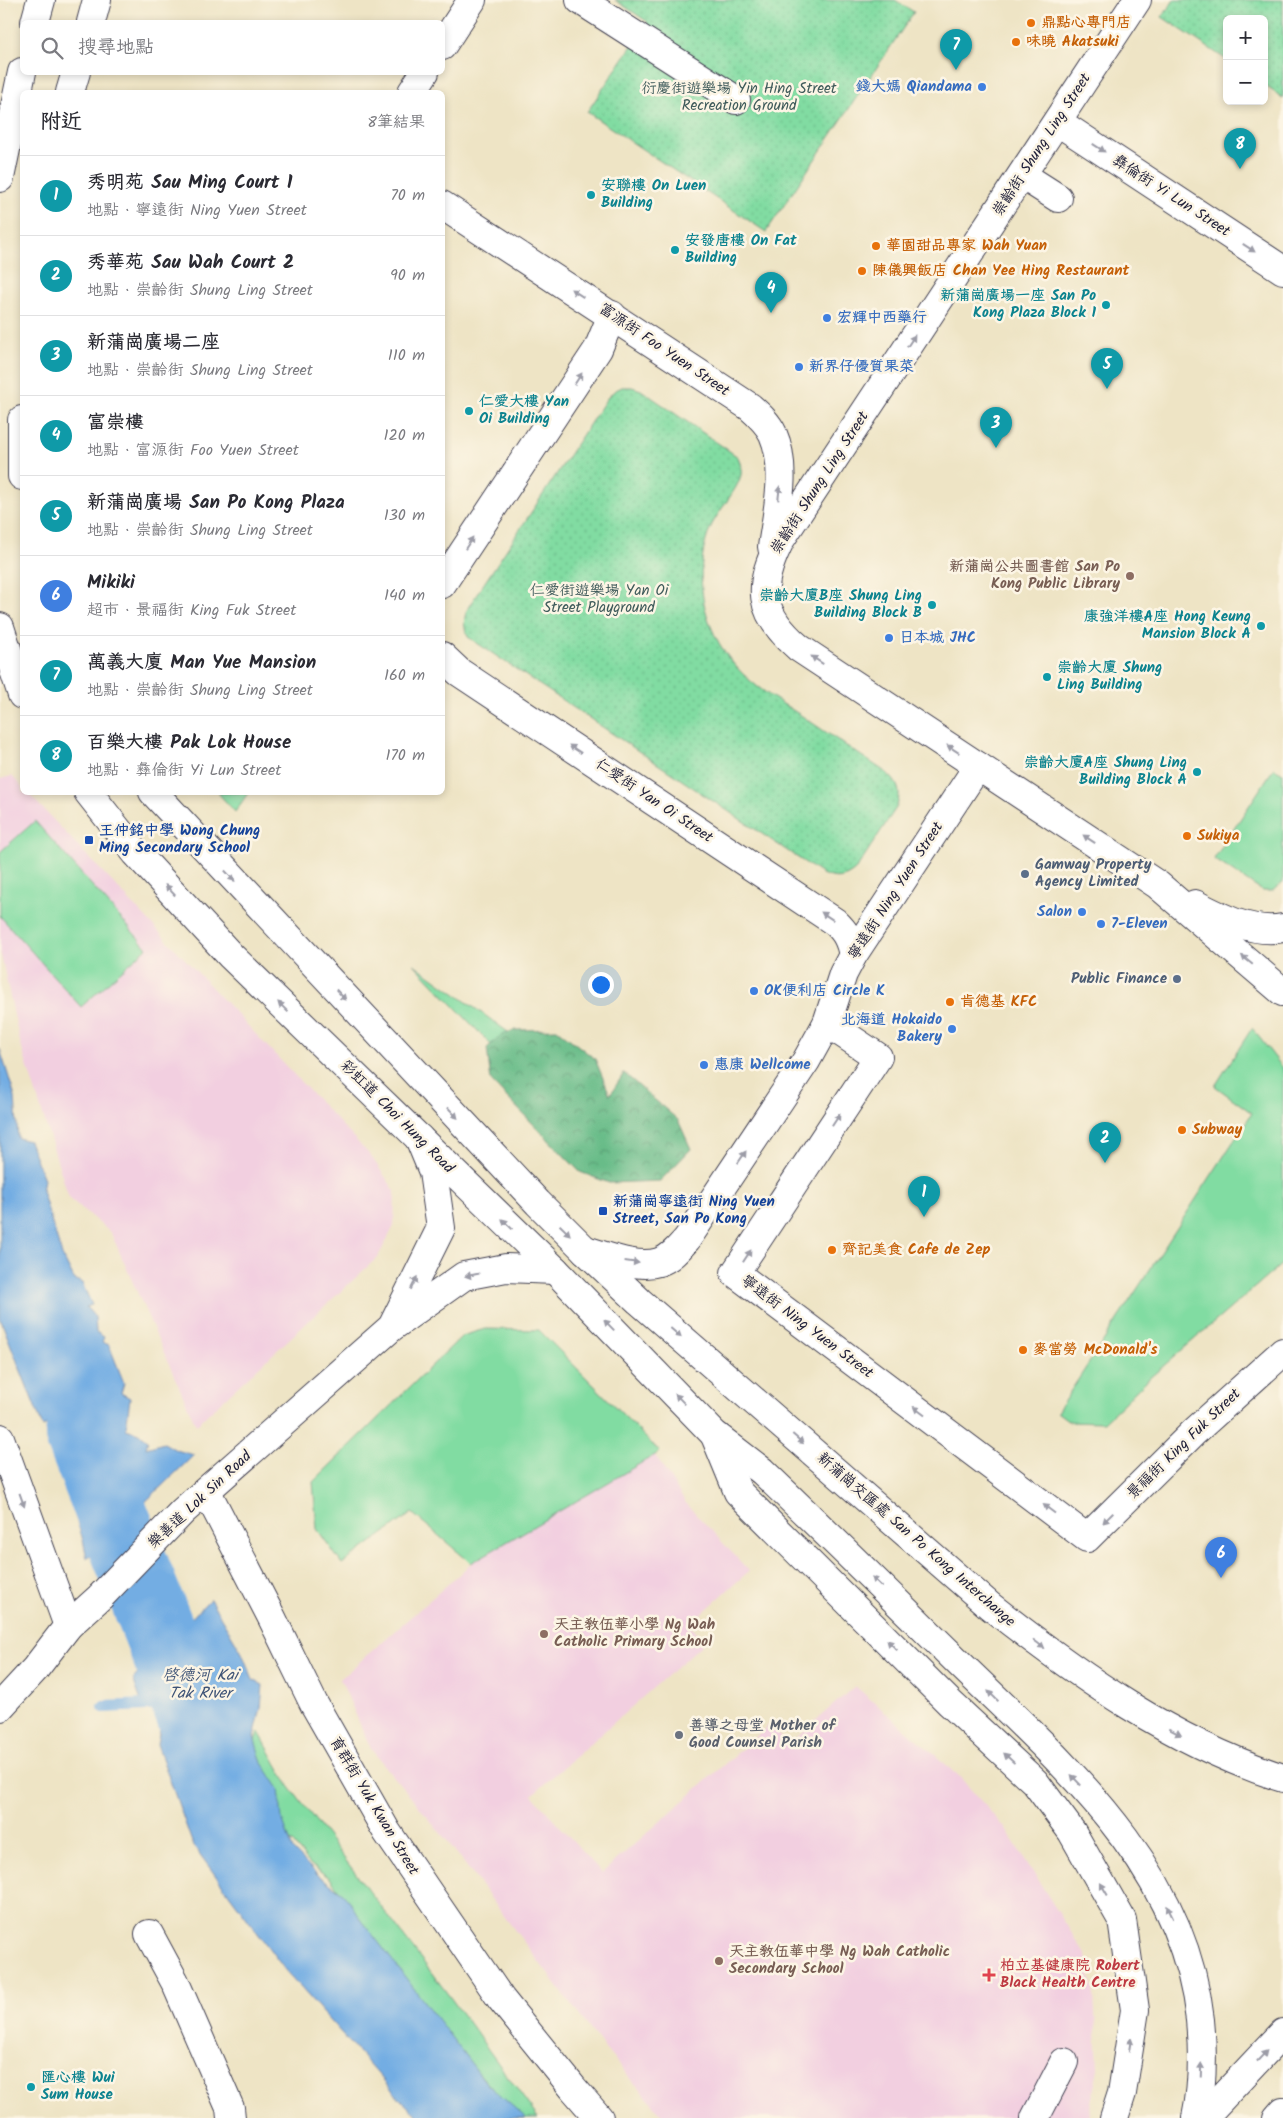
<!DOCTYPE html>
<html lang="zh-TW">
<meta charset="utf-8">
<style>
:root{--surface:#fff;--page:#f7f7f7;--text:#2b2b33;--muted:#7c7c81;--line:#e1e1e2;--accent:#d93025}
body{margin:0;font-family:Kalam,"LXGW WenKai TC",sans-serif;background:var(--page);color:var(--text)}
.controls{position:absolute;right:15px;top:15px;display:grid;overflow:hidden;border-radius:8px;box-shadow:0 2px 8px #0003}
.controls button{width:45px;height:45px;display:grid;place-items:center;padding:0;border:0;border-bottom:1px solid var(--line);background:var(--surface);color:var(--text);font:25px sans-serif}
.you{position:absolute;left:600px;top:984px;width:18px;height:18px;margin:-12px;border:4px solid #fff;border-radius:50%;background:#1a73e8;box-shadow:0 0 0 8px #1a73e833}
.badge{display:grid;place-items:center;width:32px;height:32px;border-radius:50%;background:var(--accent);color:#fff;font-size:16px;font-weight:700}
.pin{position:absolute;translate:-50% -41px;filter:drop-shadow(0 1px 2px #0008)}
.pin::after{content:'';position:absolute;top:26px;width:18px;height:15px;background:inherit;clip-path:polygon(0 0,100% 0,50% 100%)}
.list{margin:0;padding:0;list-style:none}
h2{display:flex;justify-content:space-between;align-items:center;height:65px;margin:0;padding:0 20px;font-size:21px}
h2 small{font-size:16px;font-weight:400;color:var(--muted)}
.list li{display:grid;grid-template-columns:32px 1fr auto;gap:15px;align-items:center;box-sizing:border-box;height:80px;padding:0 20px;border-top:1px solid var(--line)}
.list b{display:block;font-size:19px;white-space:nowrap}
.list p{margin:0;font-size:16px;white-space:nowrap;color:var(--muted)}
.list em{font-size:16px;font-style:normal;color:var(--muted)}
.icon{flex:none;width:28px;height:28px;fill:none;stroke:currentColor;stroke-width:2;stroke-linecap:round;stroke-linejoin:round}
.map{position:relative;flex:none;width:1283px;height:2118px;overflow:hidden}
.search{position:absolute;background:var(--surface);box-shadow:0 2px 8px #0003;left:20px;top:20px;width:425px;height:55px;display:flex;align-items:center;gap:12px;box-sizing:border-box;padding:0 18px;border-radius:8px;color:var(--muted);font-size:19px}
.panel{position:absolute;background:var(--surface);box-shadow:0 2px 8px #0003;left:20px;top:90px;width:425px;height:705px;border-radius:8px}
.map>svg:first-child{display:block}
.built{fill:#f2cfe0}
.green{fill:#81dca2;stroke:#527f6e}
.forest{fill:url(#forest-crowns);stroke:#456f62}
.park{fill:url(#park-dots);stroke:#527f6e}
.water{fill:#73ade3;stroke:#4a688f}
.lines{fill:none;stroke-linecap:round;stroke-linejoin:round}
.stream{stroke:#73ade3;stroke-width:12}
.river{stroke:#73ade3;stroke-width:72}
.minor-casing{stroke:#413f50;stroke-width:30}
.major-casing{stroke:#413f50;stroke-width:30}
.minor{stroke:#fff;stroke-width:28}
.major{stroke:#fff;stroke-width:28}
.oneway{fill:#9c9ca7}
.food-dot{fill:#e8710a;stroke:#fcf5e5;stroke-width:2}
.shop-dot{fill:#3f7fe0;stroke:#fcf5e5;stroke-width:2}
.culture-dot{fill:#0f9aa8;stroke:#fcf5e5;stroke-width:2}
.education-dot{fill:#8d6e63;stroke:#fcf5e5;stroke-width:2}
.transit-dot{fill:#1a4fb4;stroke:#fcf5e5;stroke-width:2}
.service-dot{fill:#5c6f8a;stroke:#fcf5e5;stroke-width:2}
.worship-dot{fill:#6b7280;stroke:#fcf5e5;stroke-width:2}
.health-dot{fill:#e0444e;stroke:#fcf5e5;stroke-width:2}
.labels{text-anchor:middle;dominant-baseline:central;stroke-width:5;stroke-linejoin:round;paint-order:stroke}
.food-label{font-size:15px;font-weight:bold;fill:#c56008;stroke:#fcf5e5;text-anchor:start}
.shop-label{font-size:15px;font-weight:bold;fill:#366cbe;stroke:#fcf5e5;text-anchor:start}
.park-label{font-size:15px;fill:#3e5a5a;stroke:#fcf5e5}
.street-label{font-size:15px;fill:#22223b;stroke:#fcf5e5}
.culture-label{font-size:15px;font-weight:bold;fill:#0d838f;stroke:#fcf5e5;text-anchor:start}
.education-label{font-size:15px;font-weight:bold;fill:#785e54;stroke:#fcf5e5;text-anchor:start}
.transit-label{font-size:15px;font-weight:bold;fill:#164399;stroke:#fcf5e5;text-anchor:start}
.service-label{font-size:15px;font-weight:bold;fill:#4e5e75;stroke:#fcf5e5;text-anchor:start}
.worship-label{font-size:15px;font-weight:bold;fill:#5b616d;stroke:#fcf5e5;text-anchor:start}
.health-label{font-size:15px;font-weight:bold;fill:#be3a42;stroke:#fcf5e5;text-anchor:start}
.water-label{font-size:16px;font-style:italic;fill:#3e5376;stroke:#fcf5e5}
</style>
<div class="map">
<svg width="1283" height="2118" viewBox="0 0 1283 2118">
<defs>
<pattern id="forest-crowns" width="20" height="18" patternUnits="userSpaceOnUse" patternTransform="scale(1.25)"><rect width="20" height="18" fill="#68bc88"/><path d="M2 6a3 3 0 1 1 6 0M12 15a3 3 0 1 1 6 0" fill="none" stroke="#559870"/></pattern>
<pattern id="park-dots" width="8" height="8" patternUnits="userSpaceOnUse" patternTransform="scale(1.25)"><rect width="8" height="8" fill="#81dca2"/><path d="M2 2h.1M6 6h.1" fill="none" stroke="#6fbc8c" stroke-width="1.8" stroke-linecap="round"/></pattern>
</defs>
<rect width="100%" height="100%" fill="#fcf5e5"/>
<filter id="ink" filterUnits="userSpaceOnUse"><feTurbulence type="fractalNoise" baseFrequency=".02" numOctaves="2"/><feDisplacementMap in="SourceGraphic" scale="10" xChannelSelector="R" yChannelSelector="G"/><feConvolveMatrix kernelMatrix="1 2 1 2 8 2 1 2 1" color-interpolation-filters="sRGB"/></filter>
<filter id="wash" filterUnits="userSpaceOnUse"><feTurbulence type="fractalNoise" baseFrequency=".0096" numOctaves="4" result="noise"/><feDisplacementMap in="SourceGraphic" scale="20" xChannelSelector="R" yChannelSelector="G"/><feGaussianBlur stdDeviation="1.12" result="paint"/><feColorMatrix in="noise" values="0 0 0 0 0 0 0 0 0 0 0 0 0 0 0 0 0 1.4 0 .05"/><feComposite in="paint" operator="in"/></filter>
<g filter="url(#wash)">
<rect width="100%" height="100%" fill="#eee4c5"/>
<g class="built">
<polygon points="12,776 22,787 22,792 28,793 370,1155 395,1191 394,1226 378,1257 196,1425 111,1233 69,1198 21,1046 0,951 0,779"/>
<polygon points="614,1438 646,1441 685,1502 749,1571 689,1625 705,1642 532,1795 602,1873 770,1724 788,1745 855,1686 958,1775 1005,1828 1086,1956 1094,1995 1098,2068 1088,2118 665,2118 605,2049 448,1842 371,1749 340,1679"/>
</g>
<g class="green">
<polygon points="1274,768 1283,773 1283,883 1272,891 1262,891 1214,859"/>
<polygon points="218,793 248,793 235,812"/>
<polygon points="35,821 147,948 81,1007 0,916 0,852"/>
<polygon points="414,964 649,1134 597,1156"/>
<polygon points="1252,1028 1283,1068 1283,1263 1146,1381 1104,1422 1069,1421 1057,1412 1252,1113 1215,1086"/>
<polygon points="485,1329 539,1330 660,1452 471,1563 412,1513 342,1564 317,1529 313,1482 462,1336"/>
<polygon points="259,1732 289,1786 450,1997 538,2118 517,2118 420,2004 330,1878 311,1865 289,1839 256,1758 254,1742"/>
</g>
<polygon class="forest" points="557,1029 595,1059 610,1095 624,1073 678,1120 691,1149 660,1181 609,1183 580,1172 491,1081 487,1048 502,1034 516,1030"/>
<g class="park">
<polygon points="615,0 895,0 914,12 766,232 587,112 648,22"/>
<polygon points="1174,0 1283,0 1283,98 1264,85 1264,19 1227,19 1227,60 1162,17"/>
<path d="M622,387H632L641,390L738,457C740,462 742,469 741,475C738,490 716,513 709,531C691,582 705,637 743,674C761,692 784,704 805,718C833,737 860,755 887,773C899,784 902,793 896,808L856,869C845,879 836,880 822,874L468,637C463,625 463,618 469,606L607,398L614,391Z"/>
</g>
<g class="water">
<polygon points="0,1049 15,1097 18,1138 29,1141 44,1179 42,1191 62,1255 74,1279 82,1283 92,1305 86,1307 95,1317 96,1332 104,1337 102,1342 109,1345 124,1383 121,1393 130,1398 126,1429 139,1433 148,1440 146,1448 164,1443 176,1450 194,1455 87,1558 83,1540 64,1481 46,1439 49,1424 43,1427 0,1318"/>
<polygon points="210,1599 242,1653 253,1680 263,1685 261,1708 254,1737 262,1763 279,1789 282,1819 293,1850 318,1875 344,1894 363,1922 487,2084 526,2118 420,2118 402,2101 285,1970 193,1845 157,1744 162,1720 153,1705 142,1704 133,1679"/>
</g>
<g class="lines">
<polyline class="stream" points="104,1707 166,1704"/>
<polyline class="river" points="81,1435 202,1740"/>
</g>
</g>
<g filter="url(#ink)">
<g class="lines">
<g class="minor-casing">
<g id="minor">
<polyline points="580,0 736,100"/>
<path d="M1137,0L781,539C757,586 757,612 799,648L1158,885L1283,992"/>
<polyline points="442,46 472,0"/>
<polyline points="412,92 425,72"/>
<polyline points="1058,122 1283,270"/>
<polyline points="1022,175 1058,198"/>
<path d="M442,205L750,407C759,415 768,423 773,434C788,468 777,512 772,547"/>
<polyline points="442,584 598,349 612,315"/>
<path d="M442,656L459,672L835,922C846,932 850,940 853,955"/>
<path d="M1195,904C1220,917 1253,934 1283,928"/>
<polyline points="827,1023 878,1057 735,1273 1087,1538 1194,1432 1283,1352"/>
<path d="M585,1250C607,1256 637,1269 659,1262C671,1258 679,1248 687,1239L806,1061L827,1023L843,974L853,955L978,766"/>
<polyline points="394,1323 441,1228 433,1172 419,1138"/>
<polyline points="0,1438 68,1626"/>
<polyline points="207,1492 272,1618 314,1704 387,1832 501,1999 573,2088 599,2118"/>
<polyline points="0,1707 35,1669 68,1626 100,1597 183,1511 392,1327 464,1276 506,1268 555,1270"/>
<polyline points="149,1934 175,1982 230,2108 231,2118"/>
<polyline points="1035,2118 1064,2062"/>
</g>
</g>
<g class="major-casing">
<g id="major">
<polyline points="35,22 41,0"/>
<polyline points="91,22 97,0"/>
<polyline points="70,92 76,72"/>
<polyline points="0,178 22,72"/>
<polyline points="22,420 22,476"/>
<polyline points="0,627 22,695"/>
<path d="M88,792L136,853L231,956L555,1270L714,1434L762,1471C829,1535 895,1600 961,1665C1066,1767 1183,1866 1200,2020C1203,2052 1203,2086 1196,2118"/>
<path d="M153,792L538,1203L585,1250L639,1301L990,1606C1079,1676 1173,1743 1283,1778"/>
<polyline points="715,1436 738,1492 950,1703 1035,1782 1072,1832 1122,1920 1135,2010 1122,2093 1114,2118"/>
<polyline points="1203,2118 1283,2033"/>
<polyline points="1277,2118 1283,2111"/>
</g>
</g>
<use href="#minor" class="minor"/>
<use href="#major" class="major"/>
</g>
<defs><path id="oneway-solid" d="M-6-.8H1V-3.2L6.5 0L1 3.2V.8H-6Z" transform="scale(1.25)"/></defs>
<g class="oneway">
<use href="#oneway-solid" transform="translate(1099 148) rotate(33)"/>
<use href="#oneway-solid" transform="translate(1249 248) rotate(33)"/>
<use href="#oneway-solid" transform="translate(577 293) rotate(-147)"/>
<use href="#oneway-solid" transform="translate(911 341) rotate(-57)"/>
<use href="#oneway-solid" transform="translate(578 379) rotate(-57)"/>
<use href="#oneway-solid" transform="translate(779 493) rotate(-84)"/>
<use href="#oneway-solid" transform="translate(469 543) rotate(-57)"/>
<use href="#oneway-solid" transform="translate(817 660) rotate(-147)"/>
<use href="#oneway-solid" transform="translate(575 749) rotate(-146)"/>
<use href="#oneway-solid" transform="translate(953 749) rotate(-147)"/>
<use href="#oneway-solid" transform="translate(1089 839) rotate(-146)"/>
<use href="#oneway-solid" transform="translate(230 876) rotate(47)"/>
<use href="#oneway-solid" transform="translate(170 890) rotate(-133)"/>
<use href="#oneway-solid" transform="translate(827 916) rotate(-146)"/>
<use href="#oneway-solid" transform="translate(1247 960) rotate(-140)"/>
<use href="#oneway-solid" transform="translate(341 995) rotate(47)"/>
<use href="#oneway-solid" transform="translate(283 1007) rotate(-136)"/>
<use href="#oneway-solid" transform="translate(453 1113) rotate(47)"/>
<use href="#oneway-solid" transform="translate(836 1120) rotate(-57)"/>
<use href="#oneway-solid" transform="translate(742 1157) rotate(-56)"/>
<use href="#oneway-solid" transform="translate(507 1224) rotate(-136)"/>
<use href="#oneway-solid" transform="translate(565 1230) rotate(44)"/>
<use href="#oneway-solid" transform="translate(747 1256) rotate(-57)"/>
<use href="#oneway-solid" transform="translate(632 1262) rotate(8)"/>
<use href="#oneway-solid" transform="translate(472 1275) rotate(169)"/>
<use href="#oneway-solid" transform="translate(414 1283) rotate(-64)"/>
<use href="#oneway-solid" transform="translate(609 1325) rotate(-134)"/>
<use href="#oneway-solid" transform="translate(676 1333) rotate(41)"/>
<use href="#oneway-solid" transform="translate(680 1399) rotate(-134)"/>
<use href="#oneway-solid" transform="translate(919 1411) rotate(-143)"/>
<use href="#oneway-solid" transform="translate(798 1439) rotate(41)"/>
<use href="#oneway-solid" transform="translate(22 1500) rotate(70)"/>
<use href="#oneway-solid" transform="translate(1049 1509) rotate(-143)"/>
<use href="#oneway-solid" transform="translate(1108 1518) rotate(135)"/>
<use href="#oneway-solid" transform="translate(877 1582) rotate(-136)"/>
<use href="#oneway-solid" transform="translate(1039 1644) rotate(37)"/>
<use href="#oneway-solid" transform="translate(892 1645) rotate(-135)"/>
<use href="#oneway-solid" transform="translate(993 1696) rotate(-136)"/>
<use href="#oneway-solid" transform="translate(1175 1732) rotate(27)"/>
<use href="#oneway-solid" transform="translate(1009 1758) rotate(-137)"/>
<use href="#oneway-solid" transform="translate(1076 1780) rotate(-133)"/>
<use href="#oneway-solid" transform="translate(1104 1889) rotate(-120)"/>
<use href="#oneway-solid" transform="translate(1170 1912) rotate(-116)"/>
<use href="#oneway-solid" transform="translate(1130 2045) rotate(-81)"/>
<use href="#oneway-solid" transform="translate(1262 2056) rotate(-47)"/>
<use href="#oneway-solid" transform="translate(1201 2070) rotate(-88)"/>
</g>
</g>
<g class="food-dot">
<circle cx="1031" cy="23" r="5"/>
<circle cx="1016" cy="42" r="5"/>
<circle cx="876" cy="246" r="5"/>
<circle cx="862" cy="271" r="5"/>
<circle cx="1187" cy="836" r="5"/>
<circle cx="950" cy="1002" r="5"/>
<circle cx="1182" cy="1130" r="5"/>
<circle cx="832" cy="1250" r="5"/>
<circle cx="1023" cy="1350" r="5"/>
</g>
<g class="shop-dot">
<circle cx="982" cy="87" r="5"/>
<circle cx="827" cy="318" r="5"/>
<circle cx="799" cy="367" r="5"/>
<circle cx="889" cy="638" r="5"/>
<circle cx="1082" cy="912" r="5"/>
<circle cx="1101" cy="924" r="5"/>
<circle cx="754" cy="991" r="5"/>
<circle cx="952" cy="1029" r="5"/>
<circle cx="704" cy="1065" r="5"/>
</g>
<g class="culture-dot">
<circle cx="591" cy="195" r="5"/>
<circle cx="675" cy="250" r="5"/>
<circle cx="1106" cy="305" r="5"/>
<circle cx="469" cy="411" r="5"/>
<circle cx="932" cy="605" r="5"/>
<circle cx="1261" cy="626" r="5"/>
<circle cx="1047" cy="677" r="5"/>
<circle cx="1197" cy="772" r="5"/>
<circle cx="31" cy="2087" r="5"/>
</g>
<g class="education-dot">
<circle cx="1130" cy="576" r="5"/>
<circle cx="544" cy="1634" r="5"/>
<circle cx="719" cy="1961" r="5"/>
</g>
<g class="transit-dot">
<rect x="84" y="835" width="10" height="10" rx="2.5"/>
<rect x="598" y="1206" width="10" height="10" rx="2.5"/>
</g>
<g class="service-dot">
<circle cx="1025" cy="874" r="5"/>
<circle cx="1177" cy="979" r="5"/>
</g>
<circle class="worship-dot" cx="679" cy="1735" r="5"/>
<path class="health-dot" d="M986.5 1967.5h5v5h5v5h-5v5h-5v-5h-5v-5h5z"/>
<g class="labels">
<g class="food-label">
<text x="1041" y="23">鼎點心專門店</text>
<text x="1026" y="42">味曉 Akatsuki</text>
<text x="886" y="246">華園甜品專家 Wah Yuan</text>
<text x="872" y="271">陳儀興飯店 Chan Yee Hing Restaurant</text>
<text x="1197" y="836">Sukiya</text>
<text x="960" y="1002">肯德基 KFC</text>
<text x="1192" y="1130">Subway</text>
<text x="842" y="1250">齊記美食 Cafe de Zep</text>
<text x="1033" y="1350">麥當勞 McDonald's</text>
</g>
<g class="shop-label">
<text x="972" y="87" text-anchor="end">錢大媽 Qiandama</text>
<text x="837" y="318">宏輝中西藥行</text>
<text x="809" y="367">新界仔優質果菜</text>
<text x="899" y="638">日本城 JHC</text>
<text x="1072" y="912" text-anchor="end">Salon</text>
<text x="1111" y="924">7-Eleven</text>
<text x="764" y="991">OK便利店 Circle K</text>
<text x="942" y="1020" text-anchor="end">北海道 Hokaido<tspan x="942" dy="17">Bakery</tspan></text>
<text x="714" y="1065">惠康 Wellcome</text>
</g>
<g class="park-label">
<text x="739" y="89">衍慶街遊樂場 Yin Hing Street<tspan x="739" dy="17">Recreation Ground</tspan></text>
<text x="599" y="591">仁愛街遊樂場 Yan Oi<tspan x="599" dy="17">Street Playground</tspan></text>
</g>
<g class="street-label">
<text transform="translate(1042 145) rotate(-57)">崇齡街 Shung Ling Street</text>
<text transform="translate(1171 196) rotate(33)">彝倫街 Yi Lun Street</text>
<text transform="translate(664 350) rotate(34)">富源街 Foo Yuen Street</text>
<text transform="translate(820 483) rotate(-57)">崇齡街 Shung Ling Street</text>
<text transform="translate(654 801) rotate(34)">仁愛街 Yan Oi Street</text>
<text transform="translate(896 891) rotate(-57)">寧遠街 Ning Yuen Street</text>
<text transform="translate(397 1117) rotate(45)">彩虹道 Choi Hung Road</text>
<text transform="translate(807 1327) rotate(37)">寧遠街 Ning Yuen Street</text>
<text transform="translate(1184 1444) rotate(-44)">景福街 King Fuk Street</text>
<text transform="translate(200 1500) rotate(-43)">樂善道 Lok Sin Road</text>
<text transform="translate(916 1540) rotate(41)">新蒲崗交匯處 San Po Kong Interchange</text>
<text transform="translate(374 1806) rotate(59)">育群街 Yuk Kwan Street</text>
</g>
<g class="culture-label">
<text x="601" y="186">安聯樓 On Luen<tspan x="601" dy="17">Building</tspan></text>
<text x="685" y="241">安發唐樓 On Fat<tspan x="685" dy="17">Building</tspan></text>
<text x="1096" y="296" text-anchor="end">新蒲崗廣場一座 San Po<tspan x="1096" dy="17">Kong Plaza Block 1</tspan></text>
<text x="479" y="402">仁愛大樓 Yan<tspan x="479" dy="17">Oi Building</tspan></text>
<text x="922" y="596" text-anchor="end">崇齡大廈B座 Shung Ling<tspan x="922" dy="17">Building Block B</tspan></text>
<text x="1251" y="617" text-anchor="end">康強洋樓A座 Hong Keung<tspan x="1251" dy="17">Mansion Block A</tspan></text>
<text x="1057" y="668">崇齡大廈 Shung<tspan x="1057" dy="17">Ling Building</tspan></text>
<text x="1187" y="763" text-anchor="end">崇齡大廈A座 Shung Ling<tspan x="1187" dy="17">Building Block A</tspan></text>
<text x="41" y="2078">匯心樓 Wui<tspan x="41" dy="17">Sum House</tspan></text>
</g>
<g class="education-label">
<text x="1120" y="567" text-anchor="end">新蒲崗公共圖書館 San Po<tspan x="1120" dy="17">Kong Public Library</tspan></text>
<text x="554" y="1625">天主教伍華小學 Ng Wah<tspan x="554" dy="17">Catholic Primary School</tspan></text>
<text x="729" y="1952">天主教伍華中學 Ng Wah Catholic<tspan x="729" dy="17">Secondary School</tspan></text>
</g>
<g class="transit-label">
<text x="99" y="831">王仲銘中學 Wong Chung<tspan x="99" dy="17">Ming Secondary School</tspan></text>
<text x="613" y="1202">新蒲崗寧遠街 Ning Yuen<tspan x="613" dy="17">Street, San Po Kong</tspan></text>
</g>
<g class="service-label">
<text x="1035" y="865">Gamway Property<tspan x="1035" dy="17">Agency Limited</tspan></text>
<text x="1167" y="979" text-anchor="end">Public Finance</text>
</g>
<g class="worship-label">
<text x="689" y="1726">善導之母堂 Mother of<tspan x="689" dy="17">Good Counsel Parish</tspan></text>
</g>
<g class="health-label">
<text x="1000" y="1966">柏立基健康院 Robert<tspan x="1000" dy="17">Black Health Centre</tspan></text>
</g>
<g class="water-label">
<text x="200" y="1675">啓德河 Kai<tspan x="200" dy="18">Tak River</tspan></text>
</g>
</g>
</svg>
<div class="controls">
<button>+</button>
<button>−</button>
</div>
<div class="you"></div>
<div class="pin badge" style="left:924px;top:1217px;background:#0f9aa8">1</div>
<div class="pin badge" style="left:1105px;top:1163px;background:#0f9aa8">2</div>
<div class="pin badge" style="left:996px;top:448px;background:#0f9aa8">3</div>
<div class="pin badge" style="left:771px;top:313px;background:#0f9aa8">4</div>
<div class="pin badge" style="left:1107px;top:389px;background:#0f9aa8">5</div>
<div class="pin badge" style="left:1221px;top:1578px;background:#3f7fe0">6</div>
<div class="pin badge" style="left:956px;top:70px;background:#0f9aa8">7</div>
<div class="pin badge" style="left:1240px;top:169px;background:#0f9aa8">8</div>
<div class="search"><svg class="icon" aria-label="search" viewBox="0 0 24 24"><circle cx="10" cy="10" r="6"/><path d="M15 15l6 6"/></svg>搜尋地點</div>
<section class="panel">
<h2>附近<small>8筆結果</small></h2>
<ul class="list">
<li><span class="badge" style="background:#0f9aa8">1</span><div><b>秀明苑 Sau Ming Court 1</b><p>地點 · 寧遠街 Ning Yuen Street</p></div><em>70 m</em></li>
<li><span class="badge" style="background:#0f9aa8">2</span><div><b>秀華苑 Sau Wah Court 2</b><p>地點 · 崇齡街 Shung Ling Street</p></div><em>90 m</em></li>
<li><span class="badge" style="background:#0f9aa8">3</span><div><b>新蒲崗廣場二座</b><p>地點 · 崇齡街 Shung Ling Street</p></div><em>110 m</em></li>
<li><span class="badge" style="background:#0f9aa8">4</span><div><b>富崇樓</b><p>地點 · 富源街 Foo Yuen Street</p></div><em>120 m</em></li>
<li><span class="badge" style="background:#0f9aa8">5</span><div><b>新蒲崗廣場 San Po Kong Plaza</b><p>地點 · 崇齡街 Shung Ling Street</p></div><em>130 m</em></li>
<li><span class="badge" style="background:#3f7fe0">6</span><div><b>Mikiki</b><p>超市 · 景福街 King Fuk Street</p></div><em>140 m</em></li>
<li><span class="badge" style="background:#0f9aa8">7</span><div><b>萬義大廈 Man Yue Mansion</b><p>地點 · 崇齡街 Shung Ling Street</p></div><em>160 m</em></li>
<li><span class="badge" style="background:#0f9aa8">8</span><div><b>百樂大樓 Pak Lok House</b><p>地點 · 彝倫街 Yi Lun Street</p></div><em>170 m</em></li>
</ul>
</section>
</div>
